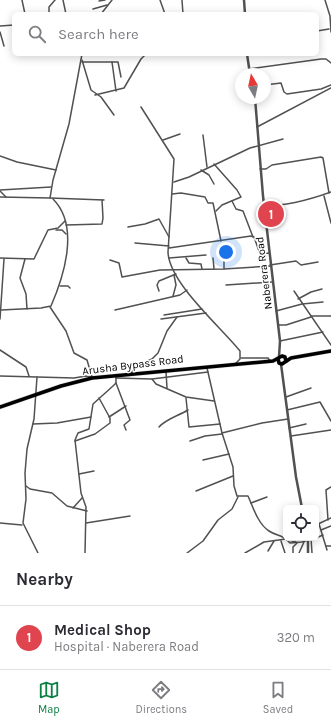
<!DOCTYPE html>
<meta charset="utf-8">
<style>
:root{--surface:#fff;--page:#f7f7f7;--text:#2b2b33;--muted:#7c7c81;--line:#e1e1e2;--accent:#0b8043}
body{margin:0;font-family:Karla,sans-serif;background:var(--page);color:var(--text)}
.controls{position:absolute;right:12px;bottom:12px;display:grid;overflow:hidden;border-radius:6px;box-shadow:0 2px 10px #0003}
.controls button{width:36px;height:36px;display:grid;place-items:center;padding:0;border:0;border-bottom:1px solid var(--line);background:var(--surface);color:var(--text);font:20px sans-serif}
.compass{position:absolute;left:235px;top:68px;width:36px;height:36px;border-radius:50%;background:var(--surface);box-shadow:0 2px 10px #0003;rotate:351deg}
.you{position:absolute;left:226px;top:252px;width:14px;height:14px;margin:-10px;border:3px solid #fff;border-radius:50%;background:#1a73e8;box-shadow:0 0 0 6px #1a73e833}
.badge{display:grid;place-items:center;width:26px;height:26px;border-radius:50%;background:var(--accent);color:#fff;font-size:13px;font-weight:700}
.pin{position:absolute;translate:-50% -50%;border:2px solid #fff;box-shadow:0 1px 4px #0006}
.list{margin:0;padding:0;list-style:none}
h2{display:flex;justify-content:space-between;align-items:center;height:52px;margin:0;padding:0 16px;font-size:17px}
h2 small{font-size:13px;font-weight:400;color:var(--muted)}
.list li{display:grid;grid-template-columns:26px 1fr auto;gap:12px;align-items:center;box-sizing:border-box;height:64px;padding:0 16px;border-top:1px solid var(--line)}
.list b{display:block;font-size:15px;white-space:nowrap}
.list p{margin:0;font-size:13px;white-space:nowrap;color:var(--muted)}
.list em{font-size:13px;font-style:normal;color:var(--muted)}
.icon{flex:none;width:22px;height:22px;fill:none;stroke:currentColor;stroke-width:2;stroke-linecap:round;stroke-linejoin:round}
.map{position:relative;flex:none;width:331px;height:553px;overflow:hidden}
.search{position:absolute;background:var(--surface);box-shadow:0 2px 10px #0003;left:12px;right:12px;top:12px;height:44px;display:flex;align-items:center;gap:10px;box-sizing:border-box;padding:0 14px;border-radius:6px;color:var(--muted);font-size:15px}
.sheet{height:116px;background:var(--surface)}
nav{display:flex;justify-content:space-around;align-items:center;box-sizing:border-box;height:56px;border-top:1px solid var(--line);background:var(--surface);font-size:11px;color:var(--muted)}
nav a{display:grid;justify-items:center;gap:2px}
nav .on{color:var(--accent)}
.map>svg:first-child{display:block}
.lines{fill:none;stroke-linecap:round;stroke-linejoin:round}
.primary-casing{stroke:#dbdbdb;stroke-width:4.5}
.minor{stroke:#515151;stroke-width:1.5}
.tertiary{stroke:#515151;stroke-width:2.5}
.primary{stroke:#000;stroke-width:3.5}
.labels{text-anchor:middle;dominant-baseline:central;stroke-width:3;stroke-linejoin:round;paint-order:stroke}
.street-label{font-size:11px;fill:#000;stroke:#fff}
</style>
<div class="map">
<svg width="331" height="553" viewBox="0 0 331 553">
<rect width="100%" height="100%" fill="#fff"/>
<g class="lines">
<g class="primary-casing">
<g id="primary">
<polyline points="278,359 279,363 282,364 291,358 331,351"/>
<polyline points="0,407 61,386 92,378 273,361 282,356 285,357 286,361"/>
</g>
</g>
<g class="minor">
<polyline points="22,0 25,14"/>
<polyline points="63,0 66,14"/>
<polyline points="160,0 165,14"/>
<polyline points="182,0 183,14"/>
<polyline points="325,0 330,16 331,32"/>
<polyline points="99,1 105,0"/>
<polyline points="93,9 107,5"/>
<polyline points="49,14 49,7 55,0"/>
<polyline points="101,14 112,0"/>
<polyline points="177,14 183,13"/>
<polyline points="0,26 14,25"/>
<polyline points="317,31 329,29"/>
<polyline points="0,32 4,46"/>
<polyline points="82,60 91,90 101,97 114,115"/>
<polyline points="82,62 118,62 121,77"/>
<polyline points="112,62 116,91"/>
<polyline points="249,69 321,59 326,59 331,63"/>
<polyline points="265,85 281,83 284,92 287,94 321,89 331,85"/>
<polyline points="95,95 124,88 141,59 146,54"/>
<path d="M141,107L174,159L168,252C169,283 221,327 240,351V359L236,363"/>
<polyline points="257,127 331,88"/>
<polyline points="203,135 207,167"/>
<polyline points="163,140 180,134"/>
<polyline points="0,156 17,162 56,170"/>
<polyline points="214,164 237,190 241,197 222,205 216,211"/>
<polyline points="260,169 266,169 272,165 321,157 323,158 329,193"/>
<polyline points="201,170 209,175 214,184"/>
<polyline points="174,182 189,177 250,148 283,139"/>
<polyline points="0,190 51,187"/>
<polyline points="0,191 6,197"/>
<polyline points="172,194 181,193 205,197 208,203 213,203 221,241"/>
<polyline points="324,196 331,223"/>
<polyline points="0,197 50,198 53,180 69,124 82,54"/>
<polyline points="50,198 104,200"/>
<polyline points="232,201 236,209 243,211 253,237"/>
<path d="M264,206C288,206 309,200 331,192"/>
<polyline points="266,221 278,219"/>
<polyline points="66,225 102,224 103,218 102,200"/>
<polyline points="128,227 145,224 159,219 169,237"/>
<polyline points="56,230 62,230 66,234"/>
<polyline points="135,243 169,246"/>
<polyline points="169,248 251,236 254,237 260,254 269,253"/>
<polyline points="0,258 34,259 48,230 58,228 65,221"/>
<polyline points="169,258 206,255"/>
<polyline points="186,258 189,263 201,264 202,269"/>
<polyline points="213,258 214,269"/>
<polyline points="25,259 20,278 26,294 27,309"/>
<polyline points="224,259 224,269"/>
<polyline points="110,260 119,263 122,277 160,270 224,269 271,266"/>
<polyline points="270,265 296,261 301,265 318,262"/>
<polyline points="226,285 272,282"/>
<polyline points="60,286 68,286 70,288"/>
<polyline points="159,291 157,285 159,281 176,274"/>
<polyline points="294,291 331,345"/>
<polyline points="173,296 176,285 174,275"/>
<polyline points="298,299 311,292 322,289"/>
<polyline points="50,307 66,331 74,353 87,360 92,377"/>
<path d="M1,310L41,308L51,306C64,276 80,226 53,199"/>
<polyline points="115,310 180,295 187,290"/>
<polyline points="276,311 302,304 323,302"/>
<polyline points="164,315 202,309"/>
<polyline points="311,316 331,316"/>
<polyline points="0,319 4,259"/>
<polyline points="161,319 206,313"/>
<polyline points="278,325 286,325 311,317"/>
<polyline points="280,341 323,332"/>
<polyline points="0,350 26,367 29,376"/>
<polyline points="241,358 268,358 270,361"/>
<path d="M207,368L222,433L233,467L234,486L237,496H248C253,507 258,524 269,531C278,537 281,533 290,543L302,542L315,538"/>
<polyline points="166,372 167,388"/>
<polyline points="131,373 137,366 152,359 158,353 167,331 177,317"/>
<polyline points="0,376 74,378 86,376 92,377"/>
<polyline points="37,377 34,419 27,449 25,473 26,499 23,523 38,553"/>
<polyline points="116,378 152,379 208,372"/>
<polyline points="152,379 156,384 186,397 214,401"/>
<polyline points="116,383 130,420 124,425 126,430"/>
<polyline points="286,397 311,388"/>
<polyline points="186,398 189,427 220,424"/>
<polyline points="287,410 320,402 331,421"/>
<polyline points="109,417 126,406"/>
<polyline points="33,424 57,423 91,417"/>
<path d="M159,427C166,419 178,416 188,410"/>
<polyline points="289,428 306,424"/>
<polyline points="222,433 262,423 288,419"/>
<polyline points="291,436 331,430"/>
<polyline points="75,441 95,434 110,423 110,418 99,398"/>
<polyline points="190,441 205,436 222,434"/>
<polyline points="203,460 229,454"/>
<polyline points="79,474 94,471"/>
<polyline points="26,486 30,489 52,493 67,506 87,511"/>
<polyline points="196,491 233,476"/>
<polyline points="251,503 267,497"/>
<polyline points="73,508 82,498"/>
<polyline points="328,520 326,490 331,487"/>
<polyline points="0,523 22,525"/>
<polyline points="86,523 130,516"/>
<polyline points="319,524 327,550"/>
<polyline points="316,525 331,518"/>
<polyline points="321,530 331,526"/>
<polyline points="311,538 312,553"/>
<polyline points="316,538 323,535"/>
<polyline points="288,540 296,542"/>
<polyline points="281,541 285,553"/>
<polyline points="326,546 331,546"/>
<polyline points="268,551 274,541"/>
<polyline points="85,553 86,507 81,493 75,440 78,433 89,429 93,404 113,386 116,383 116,376"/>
<polyline points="187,553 203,541 218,520 232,509 238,497"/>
<polyline points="245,553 264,542 286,539"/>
<polyline points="293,553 293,547 297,543"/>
<polyline points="299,553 304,542"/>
</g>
<g class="tertiary">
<polyline points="244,0 245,14"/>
<polyline points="247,54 250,74"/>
<polyline points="255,98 263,196 280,341 279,357"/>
<polyline points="281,364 296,477 302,508"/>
<polyline points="308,553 308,538"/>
</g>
<use href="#primary" class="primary"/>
</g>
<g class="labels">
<g class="street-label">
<text transform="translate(264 273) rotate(-97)">Naberera Road</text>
<text transform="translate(133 365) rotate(-7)">Arusha Bypass Road</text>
</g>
</g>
</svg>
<div class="controls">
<button><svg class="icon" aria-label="locate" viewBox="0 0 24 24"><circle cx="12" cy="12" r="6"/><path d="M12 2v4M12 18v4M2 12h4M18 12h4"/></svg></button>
</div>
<svg class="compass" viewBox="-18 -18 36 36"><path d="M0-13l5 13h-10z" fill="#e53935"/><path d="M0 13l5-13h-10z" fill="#7c7c81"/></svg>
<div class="you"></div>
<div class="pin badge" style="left:271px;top:214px;background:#e0444e">1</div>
<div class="search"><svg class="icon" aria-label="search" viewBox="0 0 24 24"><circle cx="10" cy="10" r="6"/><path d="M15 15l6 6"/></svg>Search here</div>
</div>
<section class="sheet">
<h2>Nearby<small></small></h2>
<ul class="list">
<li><span class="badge" style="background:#e0444e">1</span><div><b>Medical Shop</b><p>Hospital · Naberera Road</p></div><em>320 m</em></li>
</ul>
</section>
<nav>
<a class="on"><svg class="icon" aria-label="map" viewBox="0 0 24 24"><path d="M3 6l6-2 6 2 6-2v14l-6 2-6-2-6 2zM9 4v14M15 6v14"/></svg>Map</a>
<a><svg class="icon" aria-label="directions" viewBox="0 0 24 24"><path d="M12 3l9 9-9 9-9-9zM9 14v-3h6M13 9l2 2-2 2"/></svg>Directions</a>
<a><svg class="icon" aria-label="saved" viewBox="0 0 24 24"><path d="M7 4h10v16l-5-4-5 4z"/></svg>Saved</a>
</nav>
